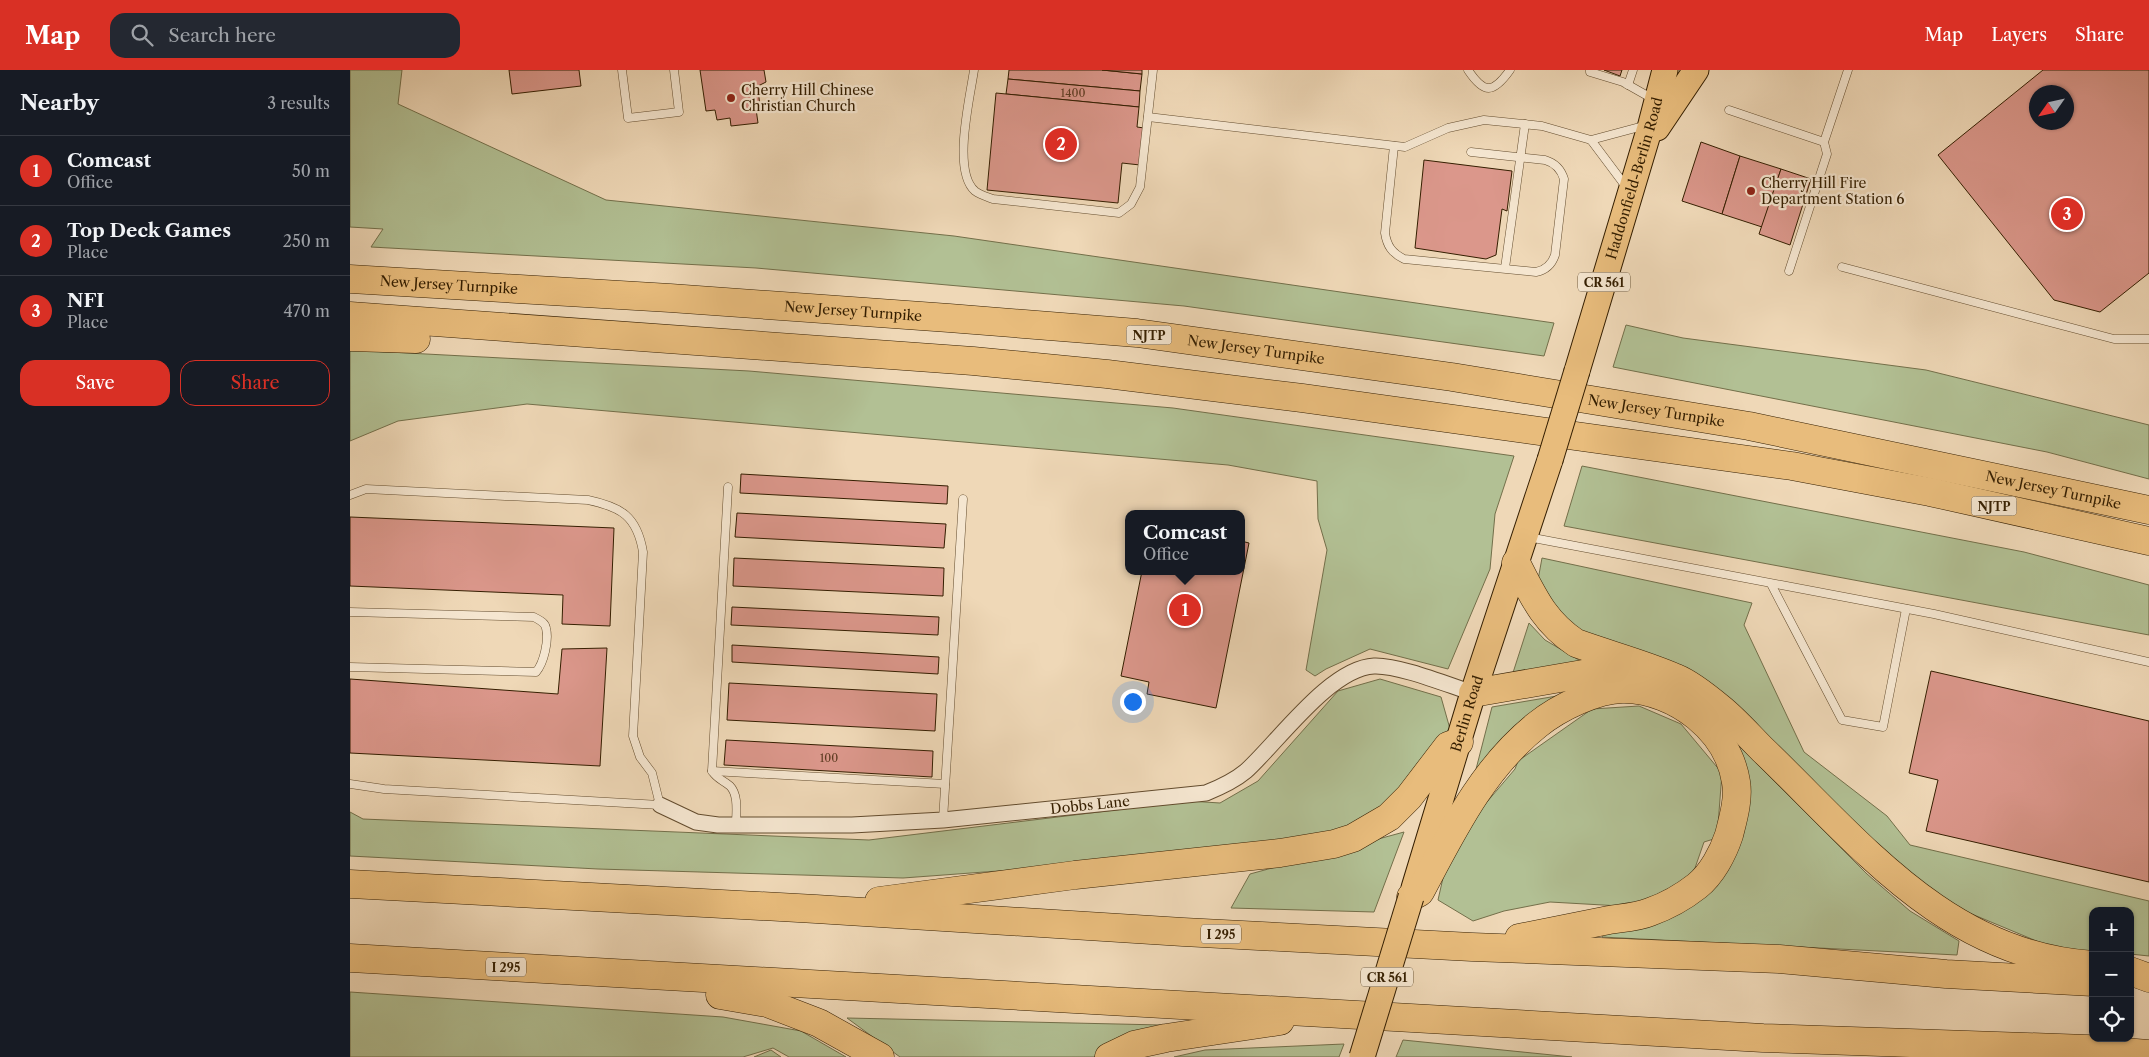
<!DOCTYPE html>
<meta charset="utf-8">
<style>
:root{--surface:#171b24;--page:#242831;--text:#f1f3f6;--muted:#9ea1a6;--line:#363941;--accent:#d93025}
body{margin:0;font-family:"Libre Caslon Text",serif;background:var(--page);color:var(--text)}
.controls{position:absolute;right:15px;bottom:15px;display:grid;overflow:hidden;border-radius:10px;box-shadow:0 1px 4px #0004}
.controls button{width:45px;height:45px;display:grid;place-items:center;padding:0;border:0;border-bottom:1px solid var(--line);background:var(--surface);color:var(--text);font:25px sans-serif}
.compass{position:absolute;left:1679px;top:15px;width:45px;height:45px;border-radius:50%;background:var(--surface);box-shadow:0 1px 4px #0004;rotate:236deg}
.you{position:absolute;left:782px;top:631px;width:18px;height:18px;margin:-12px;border:4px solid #fff;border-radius:50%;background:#1a73e8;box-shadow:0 0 0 8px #1a73e833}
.badge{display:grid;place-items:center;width:32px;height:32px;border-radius:50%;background:var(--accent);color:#fff;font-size:16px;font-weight:700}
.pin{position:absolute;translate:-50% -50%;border:2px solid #fff;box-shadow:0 1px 5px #0006}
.popup{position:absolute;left:775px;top:440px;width:120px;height:65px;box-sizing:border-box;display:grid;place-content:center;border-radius:10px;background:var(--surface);filter:drop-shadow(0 1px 4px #0005);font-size:16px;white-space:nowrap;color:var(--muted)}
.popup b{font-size:19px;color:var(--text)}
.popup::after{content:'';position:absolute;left:50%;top:100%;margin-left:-10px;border:10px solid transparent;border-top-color:var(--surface)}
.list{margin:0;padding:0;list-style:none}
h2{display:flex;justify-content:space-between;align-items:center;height:65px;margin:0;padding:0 20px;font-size:21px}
h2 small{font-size:16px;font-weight:400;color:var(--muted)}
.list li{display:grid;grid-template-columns:32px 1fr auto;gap:15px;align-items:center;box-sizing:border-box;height:70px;padding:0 20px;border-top:1px solid var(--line)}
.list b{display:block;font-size:19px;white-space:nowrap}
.list p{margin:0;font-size:16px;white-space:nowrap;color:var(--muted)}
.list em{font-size:16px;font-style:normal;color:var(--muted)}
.actions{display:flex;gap:10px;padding:15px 20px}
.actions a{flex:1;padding:11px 0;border:1px solid var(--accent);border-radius:15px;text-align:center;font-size:18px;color:var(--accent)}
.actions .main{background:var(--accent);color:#fff}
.icon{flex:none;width:28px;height:28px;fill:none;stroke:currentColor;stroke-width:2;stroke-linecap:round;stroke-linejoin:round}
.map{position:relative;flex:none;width:1799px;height:987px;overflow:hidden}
header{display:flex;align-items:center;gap:30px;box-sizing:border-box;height:70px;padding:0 25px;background:var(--accent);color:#fff}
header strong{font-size:24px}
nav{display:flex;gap:28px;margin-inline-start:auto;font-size:18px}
.search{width:350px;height:45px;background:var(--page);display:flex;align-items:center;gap:12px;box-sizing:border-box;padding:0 18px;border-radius:15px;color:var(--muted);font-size:19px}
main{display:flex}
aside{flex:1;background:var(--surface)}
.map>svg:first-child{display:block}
.green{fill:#b2c094;stroke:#736f4a}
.building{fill:#db978b;stroke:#341e00;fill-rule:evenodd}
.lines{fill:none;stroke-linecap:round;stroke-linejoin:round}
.service-casing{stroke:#634c2e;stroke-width:9}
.minor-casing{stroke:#634c2e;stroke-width:17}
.primary-casing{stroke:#341e00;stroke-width:27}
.motorway-casing{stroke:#341e00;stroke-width:29}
.service{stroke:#f5e6d0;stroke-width:8}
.minor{stroke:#f5e6d0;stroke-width:15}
.primary{stroke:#e8bc7c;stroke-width:25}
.motorway{stroke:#e8bc7c;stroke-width:28}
.primary-bridge-casing{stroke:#341e00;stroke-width:27;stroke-linecap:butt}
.primary-bridge{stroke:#e8bc7c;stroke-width:25}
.poi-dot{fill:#8f2418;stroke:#f5e6d0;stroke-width:2}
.labels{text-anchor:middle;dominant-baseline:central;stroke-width:4.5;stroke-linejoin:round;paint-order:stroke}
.number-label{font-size:11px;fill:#5e3c23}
.shield{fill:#f5e6d0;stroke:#6e5a3e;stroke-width:1}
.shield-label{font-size:12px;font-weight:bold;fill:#341e00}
.poi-label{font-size:14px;fill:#341e00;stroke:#f5e6d0;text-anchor:start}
.street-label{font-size:14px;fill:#341e00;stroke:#f5e6d0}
</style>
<header>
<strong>Map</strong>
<div class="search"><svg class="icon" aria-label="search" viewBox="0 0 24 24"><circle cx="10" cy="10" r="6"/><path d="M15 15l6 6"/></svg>Search here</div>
<nav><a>Map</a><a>Layers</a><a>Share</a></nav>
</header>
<main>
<aside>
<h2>Nearby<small>3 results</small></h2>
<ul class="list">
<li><span class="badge">1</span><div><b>Comcast</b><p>Office</p></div><em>50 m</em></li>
<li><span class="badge">2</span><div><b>Top Deck Games</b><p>Place</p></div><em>250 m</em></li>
<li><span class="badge">3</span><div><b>NFI</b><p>Place</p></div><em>470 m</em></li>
</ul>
<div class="actions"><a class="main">Save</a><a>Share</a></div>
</aside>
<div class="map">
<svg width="1799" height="987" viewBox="0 0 1799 987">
<rect width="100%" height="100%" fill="#efd8b7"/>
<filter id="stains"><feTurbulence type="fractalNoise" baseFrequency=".004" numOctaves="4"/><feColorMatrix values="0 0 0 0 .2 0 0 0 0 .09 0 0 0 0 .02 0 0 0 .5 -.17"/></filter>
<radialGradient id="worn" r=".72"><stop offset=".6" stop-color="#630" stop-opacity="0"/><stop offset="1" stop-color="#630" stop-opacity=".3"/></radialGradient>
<g class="green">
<polygon points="0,0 52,0 48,34 256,130 604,166 1204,253 1194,286 834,236 406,198 21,177 33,159 0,157"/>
<polygon points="1276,255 1333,268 1576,300 1799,355 1799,409 1697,382 1263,297"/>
<polygon points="0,280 399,301 823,338 1164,386 1145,444 1140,499 1098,599 1020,579 976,599 965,606 956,600 977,480 968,449 967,411 878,395 177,334 48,351 0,371"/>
<polygon points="1232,396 1674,482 1799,515 1799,565 1214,456"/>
<polygon points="1192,488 1402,533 1394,555 1454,682 1537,746 1560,775 1799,831 1799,886 1780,884 1780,841 1743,841 1743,882 1708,880 1593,832 1454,711 1231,565 1198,534 1188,510"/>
<polygon points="1179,553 1195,570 1234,593 1160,612"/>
<polygon points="1030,609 1091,627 1102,666 1009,760 838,787 553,808 248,799 0,786 0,742 13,749 519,770 839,731 870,733 908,711 988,621"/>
<polygon points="1248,619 1124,707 1142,637"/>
<polygon points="1289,636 1331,654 1372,703 1367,768 1354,772 1345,798 1333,817 1288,837 1200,832 1154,841 1123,851 1088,830 1095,799 1119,753 1165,699 1168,691 1242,639"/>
<polygon points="1380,667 1517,804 1560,841 1609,871 1607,885 1252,867 1254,861 1363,816"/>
<polygon points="1054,762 1024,842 881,838 900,804"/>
<polygon points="0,922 373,947 451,961 496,987 439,987 423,978 393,987 0,987"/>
<polygon points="497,948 812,955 744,987 550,987"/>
<polygon points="1053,970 1222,987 1046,987"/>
<polygon points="994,974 989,987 824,987 855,980"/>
<polygon points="421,980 431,987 404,987"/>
</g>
<g class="building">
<polygon points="159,0 229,0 231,16 162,24"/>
<polygon points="350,0 414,0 416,12 408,16 410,39 406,39 408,53 381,56 380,48 367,50 365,40 356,41"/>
<polygon points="659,0 752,0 792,4 790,21 658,9"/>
<polygon points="752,0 792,0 792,4"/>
<polygon points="1254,0 1272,0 1270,6"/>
<path d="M1693,0H1799V203L1750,242L1704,230L1588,85ZM1686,22H1716V52H1686Z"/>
<polygon points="658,9 790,21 789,37 656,24"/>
<polygon points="646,23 789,37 787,57 794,58 790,95 772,93 768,133 637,120"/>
<polygon points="1351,72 1390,86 1372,144 1332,131"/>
<polygon points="1390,86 1431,99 1412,157 1372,144"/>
<polygon points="1074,90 1162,101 1157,141 1152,139 1146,185 1136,189 1065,178"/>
<polygon points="1431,99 1461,109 1440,175 1409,164"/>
<polygon points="391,404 598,416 597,434 390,423"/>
<polygon points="387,443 596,454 594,478 385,467"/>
<polygon points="0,447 264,458 260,556 212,554 213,525 0,516"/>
<polygon points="891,471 899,473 866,638 797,624 799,612 771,606 792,501 891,501"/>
<polygon points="384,488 594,498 593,526 383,516"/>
<polygon points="382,537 589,547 588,565 381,555"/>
<polygon points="382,575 589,587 588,604 382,592"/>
<polygon points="257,578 250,696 0,683 0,609 208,624 212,579"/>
<polygon points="1581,601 1799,651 1799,812 1576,761 1588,710 1559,703"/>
<polygon points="379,613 587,624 585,661 377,650"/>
<polygon points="376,670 583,681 582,707 374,695"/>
</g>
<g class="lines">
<g class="service-casing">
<g id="service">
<polyline points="272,0 278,48 329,42 324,0"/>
<path d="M624,0C620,28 602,101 625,121C630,125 638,127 643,129L769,143L781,134L790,117L803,0"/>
<path d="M1118,0C1134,24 1143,24 1160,0"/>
<polyline points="1240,0 1240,2 1273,12 1303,29"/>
<polyline points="1278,15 1283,0"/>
<polyline points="1379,40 1474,72 1498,0"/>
<polyline points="798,47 1055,77 1098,58 1134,50 1192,56 1241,70 1297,55"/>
<polyline points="1241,70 1277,118"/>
<path d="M1044,76L1035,163C1037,176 1042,183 1054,189L1186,202C1196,200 1202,194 1205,185L1214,109C1211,99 1205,93 1195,90L1121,82"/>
<polyline points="1492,197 1764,269 1799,269"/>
<polyline points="1155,198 1175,54"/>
<polyline points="1439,201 1477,84 1474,72"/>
<path d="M378,417L362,701C367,709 373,710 380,716C389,725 386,744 386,755"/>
<path d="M0,425L16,419L238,430C271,437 287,446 293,482L283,666L290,687L302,703L310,735L34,719L0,714"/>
<polyline points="1178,467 1584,544 1799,592"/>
<polyline points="1421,514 1492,650 1533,657 1556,539"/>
<path d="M0,542L184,547C189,550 195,552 196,558C199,570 194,593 186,602L0,597"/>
<polyline points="362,701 595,714"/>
<polyline points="593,750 613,429"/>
</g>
</g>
<g class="minor-casing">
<g id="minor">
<path id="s1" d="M310,735L346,752L368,755H502L593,750L856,723C871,717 884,711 896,701C928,672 980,598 1024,596C1049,595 1098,615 1123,623"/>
</g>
</g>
<g class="primary-casing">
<g id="primary">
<polyline points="1307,58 1346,0"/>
<path id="s2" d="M1227,301L1301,54L1315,0"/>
<path id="s3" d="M1064,818L1123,623L1200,390"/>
</g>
</g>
<g class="motorway-casing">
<g id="motorway">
<path id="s4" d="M0,209L320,228L599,248L787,263L1102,307L1399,356L1799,440"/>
<polyline points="0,246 623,291 757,304 952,328 1442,396 1580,422 1799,471"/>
<polyline points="0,267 66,269"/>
<path d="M1166,493C1183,526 1194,552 1226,573C1259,585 1294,594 1326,608C1341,614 1358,628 1370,638C1385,650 1399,666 1413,680C1510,773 1597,886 1743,895"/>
<polyline points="1123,623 1285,595"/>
<polyline points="0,814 466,839 833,862 1122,877 1429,889 1596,904 1743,912"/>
<path d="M1061,827L1070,822C1102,762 1132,699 1187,655C1208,638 1248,618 1275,619C1326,620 1378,660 1386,712C1389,729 1383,749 1379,765C1373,783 1362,804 1347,816C1333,827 1317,836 1300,842C1288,847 1272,848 1259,850C1229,856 1199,862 1169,868"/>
<polyline points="529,831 725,805 930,783 984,774 1003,768 1039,747 1059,727 1098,676 1109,672"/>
<polyline points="0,888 1413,968 1737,979 1799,984"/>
<polyline points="1780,901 1799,908"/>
<polyline points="370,925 417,933 469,953 530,987"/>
<polyline points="759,987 784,975 816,968 930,951"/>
</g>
</g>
<use href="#service" class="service"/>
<use href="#minor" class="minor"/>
<use href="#primary" class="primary"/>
<use href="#motorway" class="motorway"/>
<g class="primary-bridge-casing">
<g id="primary-bridge">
<polyline points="1200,390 1227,301"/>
<polyline points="1012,987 1061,827"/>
</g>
</g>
<use href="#primary-bridge" class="primary-bridge"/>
</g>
<g class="poi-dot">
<circle cx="381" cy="28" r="5"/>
<circle cx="1401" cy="121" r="5"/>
</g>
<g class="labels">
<g class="number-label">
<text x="723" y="23">1400</text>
<text x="479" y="688">100</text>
</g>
<g class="shield">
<rect x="1228" y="202.5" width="52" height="19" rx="4"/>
<rect x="776.5" y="255.5" width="45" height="19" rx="4"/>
<rect x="1621.5" y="426.5" width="45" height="19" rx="4"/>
<rect x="851" y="854.5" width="40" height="19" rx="4"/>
<rect x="136" y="887.5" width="40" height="19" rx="4"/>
<rect x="1011" y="897.5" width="52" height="19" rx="4"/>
</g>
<g class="shield-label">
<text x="1254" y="212">CR 561</text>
<text x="799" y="265">NJTP</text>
<text x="1644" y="436">NJTP</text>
<text x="871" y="864">I 295</text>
<text x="156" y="897">I 295</text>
<text x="1037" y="907">CR 561</text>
</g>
<g class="poi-label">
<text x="391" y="20">Cherry Hill Chinese<tspan x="391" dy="16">Christian Church</tspan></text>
<text x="1411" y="113">Cherry Hill Fire<tspan x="1411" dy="16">Department Station 6</tspan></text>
</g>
<g class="street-label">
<text stroke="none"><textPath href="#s2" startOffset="201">Haddonfield-Berlin Road</textPath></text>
<text stroke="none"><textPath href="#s4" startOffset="99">New Jersey Turnpike</textPath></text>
<text stroke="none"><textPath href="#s4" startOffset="504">New Jersey Turnpike</textPath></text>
<text stroke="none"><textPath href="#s4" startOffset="909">New Jersey Turnpike</textPath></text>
<text stroke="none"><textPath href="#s4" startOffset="1314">New Jersey Turnpike</textPath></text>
<text stroke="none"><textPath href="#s4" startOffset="1719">New Jersey Turnpike</textPath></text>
<text stroke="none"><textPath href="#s3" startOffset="182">Berlin Road</textPath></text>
<text stroke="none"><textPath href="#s1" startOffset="435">Dobbs Lane</textPath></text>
</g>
</g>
<rect width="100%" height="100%" filter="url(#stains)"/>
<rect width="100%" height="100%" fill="url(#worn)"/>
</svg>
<div class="controls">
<button>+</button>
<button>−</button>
<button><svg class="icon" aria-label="locate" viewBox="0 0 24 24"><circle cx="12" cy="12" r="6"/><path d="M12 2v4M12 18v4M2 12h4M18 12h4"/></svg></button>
</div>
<svg class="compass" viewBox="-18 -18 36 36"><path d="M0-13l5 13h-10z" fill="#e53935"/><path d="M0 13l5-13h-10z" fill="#9ea1a6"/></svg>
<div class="you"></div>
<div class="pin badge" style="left:835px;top:540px">1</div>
<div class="popup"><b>Comcast</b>Office</div>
<div class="pin badge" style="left:711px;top:74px">2</div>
<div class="pin badge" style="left:1717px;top:144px">3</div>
</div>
</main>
